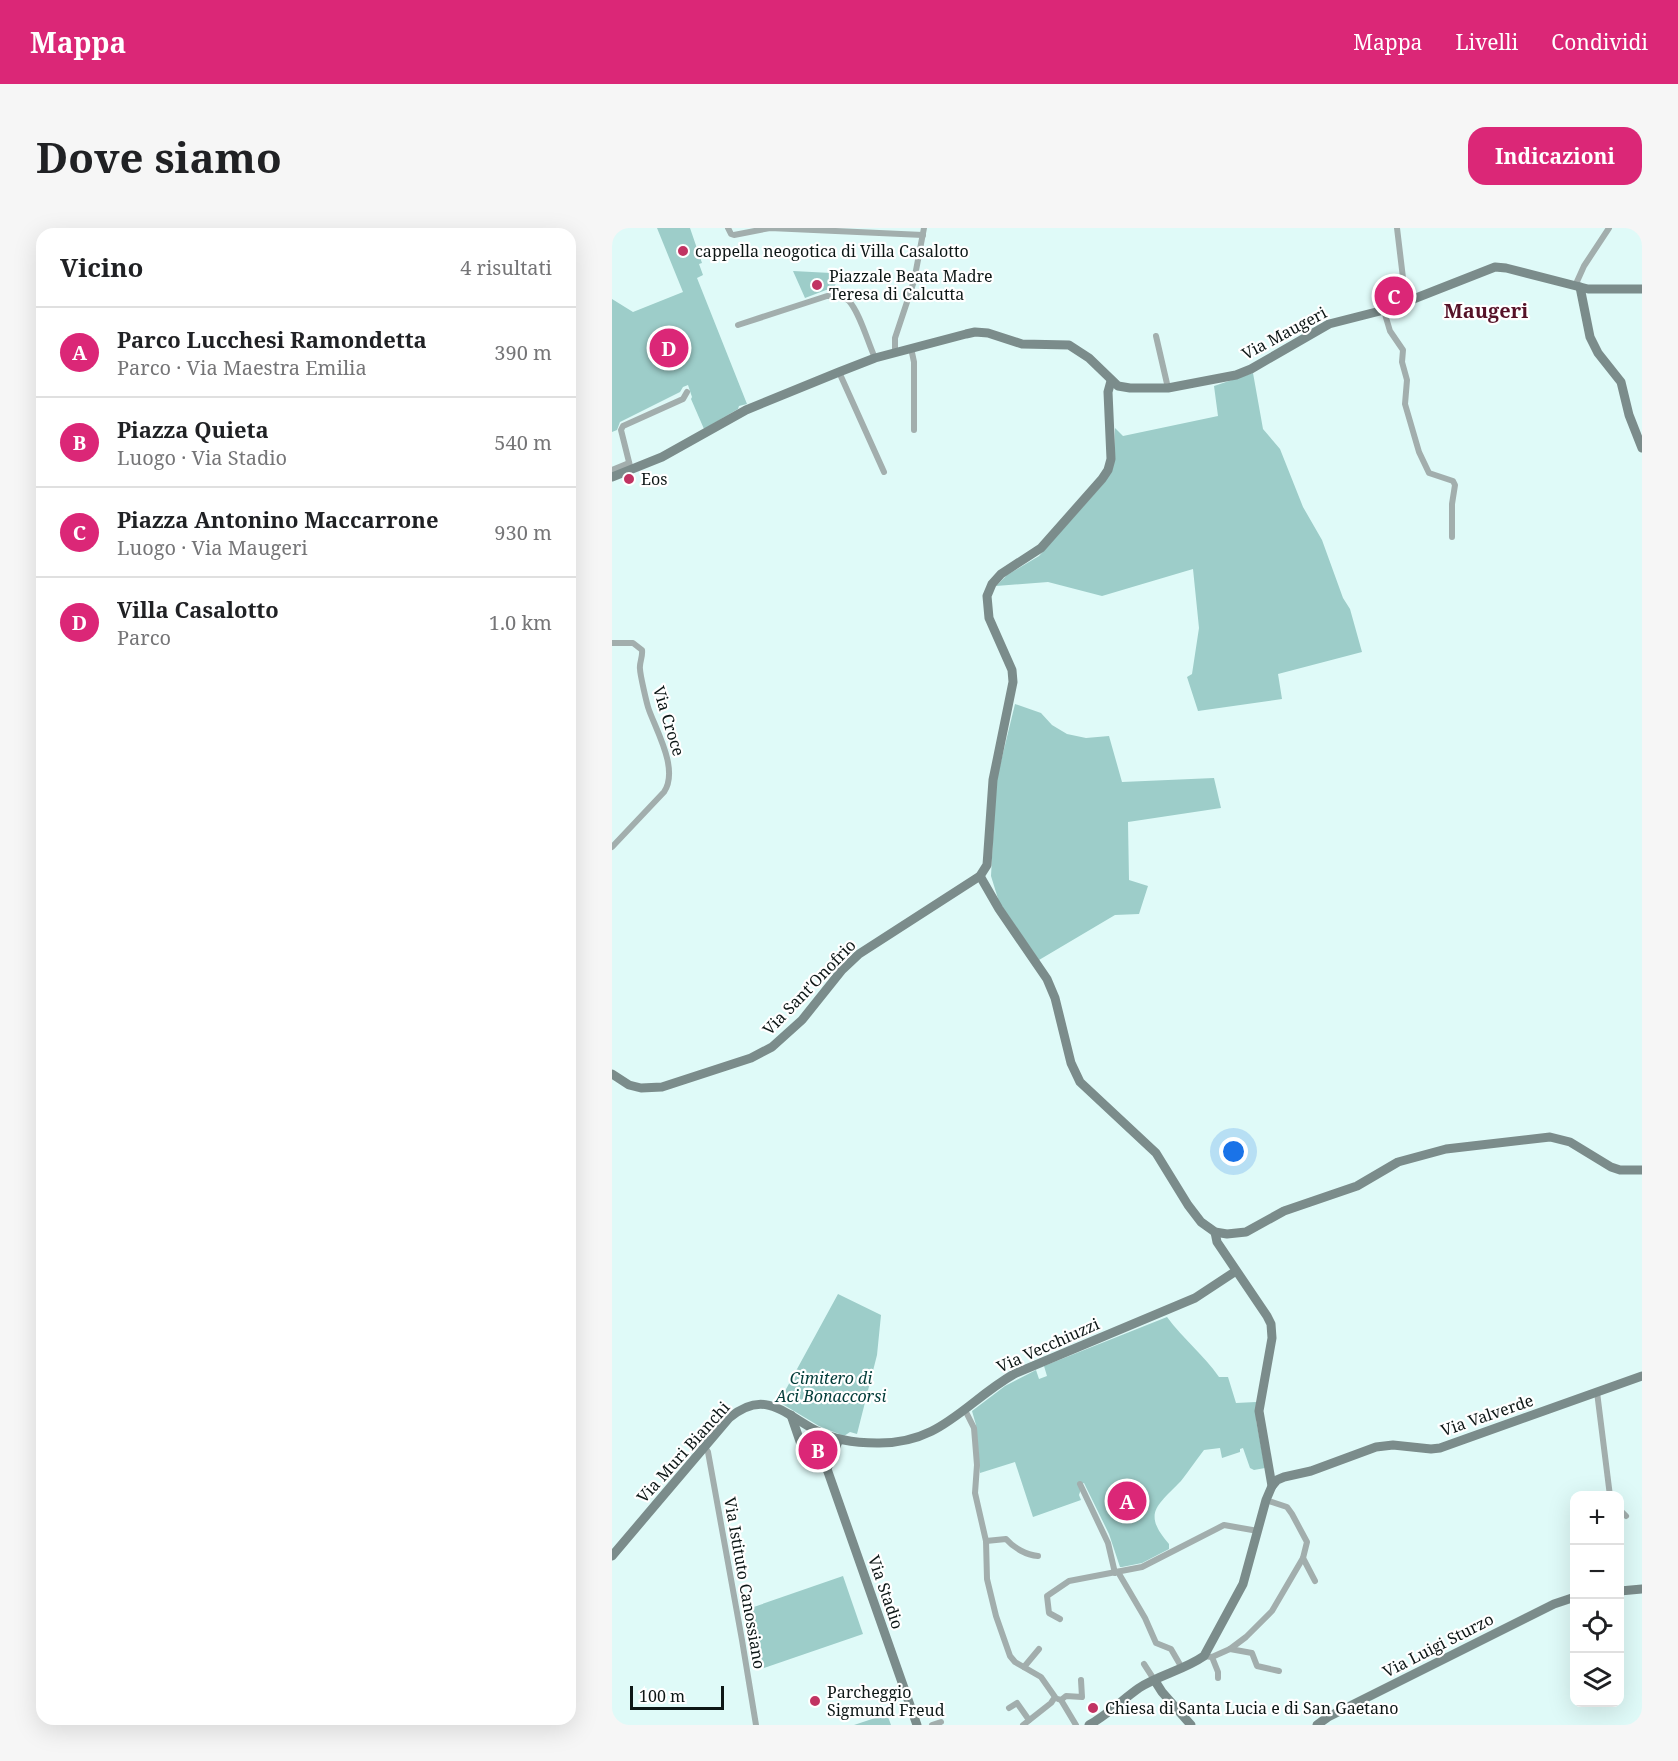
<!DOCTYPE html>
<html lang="it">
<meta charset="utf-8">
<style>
:root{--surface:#fff;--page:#f6f6f6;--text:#202124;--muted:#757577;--line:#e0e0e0;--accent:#db2777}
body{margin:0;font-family:"Noto Serif",serif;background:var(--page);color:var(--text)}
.controls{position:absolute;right:18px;bottom:18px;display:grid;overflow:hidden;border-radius:12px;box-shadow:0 6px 24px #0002}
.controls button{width:54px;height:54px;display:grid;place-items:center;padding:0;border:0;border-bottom:2px solid var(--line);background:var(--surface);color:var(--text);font:30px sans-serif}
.scale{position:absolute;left:18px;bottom:15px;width:94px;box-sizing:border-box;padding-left:6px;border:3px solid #0d1716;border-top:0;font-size:16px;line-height:21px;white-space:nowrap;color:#0d1716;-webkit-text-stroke:4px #fff;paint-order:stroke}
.you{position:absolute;left:622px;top:924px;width:21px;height:21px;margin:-15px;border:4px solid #fff;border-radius:50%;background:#1a73e8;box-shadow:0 0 0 9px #1a73e833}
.badge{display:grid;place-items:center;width:39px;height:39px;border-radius:50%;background:var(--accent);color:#fff;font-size:20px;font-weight:700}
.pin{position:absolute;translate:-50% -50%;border:3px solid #fff;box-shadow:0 2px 6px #0006}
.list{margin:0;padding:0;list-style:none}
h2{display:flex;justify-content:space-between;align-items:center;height:78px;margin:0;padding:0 24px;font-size:26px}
h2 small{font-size:20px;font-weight:400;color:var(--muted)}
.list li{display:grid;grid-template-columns:39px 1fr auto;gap:18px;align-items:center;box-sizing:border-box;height:90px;padding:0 24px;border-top:2px solid var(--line)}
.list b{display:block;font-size:22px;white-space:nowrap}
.list p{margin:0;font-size:20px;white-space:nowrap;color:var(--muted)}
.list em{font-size:20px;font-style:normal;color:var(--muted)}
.icon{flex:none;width:33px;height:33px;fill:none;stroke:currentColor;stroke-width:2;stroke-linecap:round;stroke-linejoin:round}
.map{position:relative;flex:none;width:1030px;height:1497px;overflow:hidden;border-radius:18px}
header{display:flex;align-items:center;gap:36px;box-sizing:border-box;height:84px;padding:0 30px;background:var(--accent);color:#fff}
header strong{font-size:28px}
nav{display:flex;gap:33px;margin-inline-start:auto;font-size:21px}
.intro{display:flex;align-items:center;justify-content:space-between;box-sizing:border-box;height:144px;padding:0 36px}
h1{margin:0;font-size:42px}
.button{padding:15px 27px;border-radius:18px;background:var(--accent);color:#fff;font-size:21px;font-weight:700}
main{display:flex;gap:36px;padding:0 36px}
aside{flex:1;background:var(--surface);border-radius:18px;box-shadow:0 6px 24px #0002}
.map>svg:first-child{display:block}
.green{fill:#9dcdc9}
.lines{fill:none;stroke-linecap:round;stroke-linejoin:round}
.street{stroke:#a2aead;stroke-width:6}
.secondary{stroke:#7b8c8b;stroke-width:9}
.poi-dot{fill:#c13362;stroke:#fff;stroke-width:2}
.labels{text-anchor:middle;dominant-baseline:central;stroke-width:4.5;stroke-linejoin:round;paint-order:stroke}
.poi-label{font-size:16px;fill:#0d1716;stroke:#fff;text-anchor:start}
.street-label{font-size:16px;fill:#0d1716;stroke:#fff}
.park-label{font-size:16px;font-style:italic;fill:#013b38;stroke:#fff}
.quarter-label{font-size:20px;font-weight:bold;fill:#561228;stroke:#fff}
</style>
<header>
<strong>Mappa</strong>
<nav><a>Mappa</a><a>Livelli</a><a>Condividi</a></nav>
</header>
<div class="intro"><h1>Dove siamo</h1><a class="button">Indicazioni</a></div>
<main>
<aside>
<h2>Vicino<small>4 risultati</small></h2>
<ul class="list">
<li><span class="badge">A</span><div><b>Parco Lucchesi Ramondetta</b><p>Parco · Via Maestra Emilia</p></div><em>390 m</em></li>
<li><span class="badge">B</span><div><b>Piazza Quieta</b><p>Luogo · Via Stadio</p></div><em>540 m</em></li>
<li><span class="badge">C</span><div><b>Piazza Antonino Maccarrone</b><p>Luogo · Via Maugeri</p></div><em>930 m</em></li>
<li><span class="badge">D</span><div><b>Villa Casalotto</b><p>Parco</p></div><em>1.0 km</em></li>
</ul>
</aside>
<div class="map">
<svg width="1030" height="1497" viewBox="0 0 1030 1497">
<rect width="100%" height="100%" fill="#dffaf8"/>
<g class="green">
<polygon points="45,0 78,0 90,35 87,36 91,47 85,50 135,176 127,178 126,181 92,201 79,171 80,169 76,157 71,159 68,164 8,194 5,202 0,204 0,71 21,84 71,64"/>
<polygon points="181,43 219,45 219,53 224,54 222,61 214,62 193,70"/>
<path d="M641,145L651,201L668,221L691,279L710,312L731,370L738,381L750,424L666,446L670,471L586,483L575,449L580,446L587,400L581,341L490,368L436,354L384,358L395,347L427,328L492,255C505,238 502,220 503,200L511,208L606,188L602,158Z"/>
<polygon points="403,476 429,485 440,497 455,506 474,510 497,508 510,554 602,550 609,580 516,594 517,652 536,658 527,686 503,687 427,732 387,674 379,648 384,554"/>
<polygon points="226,1066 269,1087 265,1127 245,1206 238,1204 232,1208 207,1198 167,1174"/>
<path d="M555,1089C571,1111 592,1127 607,1149H616L624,1175L644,1174V1192L653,1240L642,1242L638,1240L631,1220L628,1221V1224L610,1230L608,1220L592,1222C584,1232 577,1243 569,1253C545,1278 530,1285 557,1316V1321L530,1335L510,1339H508L497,1306L472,1255L467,1257L469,1261L467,1267L469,1272L421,1289L403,1234L368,1245L364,1197L360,1183L393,1158L424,1142L427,1151L435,1148L432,1138Z"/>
<polygon points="231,1348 251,1406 152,1440 133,1382"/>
<polygon points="275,1486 279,1497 242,1497"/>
</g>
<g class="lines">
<g class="street">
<polyline points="116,0 119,6 122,7 158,0 311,7"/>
<polyline points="785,0 794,75"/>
<polyline points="963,58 972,38 997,0"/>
<polyline points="772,83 778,103 791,122 790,134 795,152 793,176 807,224 817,245 841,253 843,257 840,276 840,309"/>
<path d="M126,97L215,68C222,68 232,67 237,73C248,85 256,115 263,130"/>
<polyline points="544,108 556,160"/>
<polyline points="299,120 302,134 302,202"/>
<polyline points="283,125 283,110 302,53 312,0"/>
<polyline points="227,144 272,244"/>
<polyline points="0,242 17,235"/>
<polyline points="19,242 9,202 11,198 71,171 75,164"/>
<path d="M0,415H21L30,422C31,429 27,435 28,441C28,446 35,477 37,482C45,504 67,542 52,564L0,619"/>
<polyline points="985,1164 998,1268"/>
<polyline points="353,1182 362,1200 365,1237 363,1265 374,1313 375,1351 384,1388 398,1428 403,1434 429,1449 443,1469 439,1475 411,1497"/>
<polyline points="92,1218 96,1224 130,1412 144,1497"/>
<polyline points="468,1256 496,1315 503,1345"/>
<polyline points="654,1272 675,1279 680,1286 695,1314 691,1330 703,1353"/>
<polyline points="1008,1282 1014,1288"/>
<path d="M374,1313L394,1311C402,1320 414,1327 426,1328"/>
<polyline points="506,1344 533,1390 544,1415 559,1421 570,1440"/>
<polyline points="448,1391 437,1385 435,1368 457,1353 530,1339 612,1297 646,1303"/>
<polyline points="618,1421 640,1425 645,1438 667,1443"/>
<polyline points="592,1428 600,1429 618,1421 634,1409 660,1383 691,1330"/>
<polyline points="600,1429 606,1444 606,1450"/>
<polyline points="532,1436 543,1453"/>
<polyline points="412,1439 427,1421"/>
<polyline points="446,1471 449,1472 464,1497"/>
<polyline points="449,1472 454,1468 470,1469 469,1452"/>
<polyline points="397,1480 405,1475 417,1492"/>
<polyline points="320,1497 329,1494"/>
</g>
<g class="secondary">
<polyline points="968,59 978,109 986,125 1009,154 1017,187 1030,220"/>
<polyline points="0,249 50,229 134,182 227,144 263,130 354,106 363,104 376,105 410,116 457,117 477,130 506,158 518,160 556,160 624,147 639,141 717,96 776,81 883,39 894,40 976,61 1030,61"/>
<polyline points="368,648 387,681 435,751 443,770 459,835 468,854 544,925 576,977 589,994 603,1004 615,1006 634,1004 672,983 745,958 786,934 834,921 938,909 958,914 999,939 1008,942 1030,942"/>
<polyline points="0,846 17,857 29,860 50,859 139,830 160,819 190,792 230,742 247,726 368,648 375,637 381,552 401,454 400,442 377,390 375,368 380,356 389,346 429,320 490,251 496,242 499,231 496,164 499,153"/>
<polyline points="179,1187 193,1228 215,1241"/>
<polyline points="189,1217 217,1208"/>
<polyline points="215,1241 305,1497"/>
<polyline points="215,1241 227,1211"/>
<polyline points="660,1258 665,1252 672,1249 699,1243 764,1219 781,1217 819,1221 828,1220 1030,1148"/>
<path d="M0,1328L117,1190C152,1161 170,1184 203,1202C222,1212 244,1215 265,1215C329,1216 352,1175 402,1146L583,1070L624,1043"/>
<polyline points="1008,1363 1030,1361"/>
<polyline points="543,1453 550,1464 579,1497"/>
<path d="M477,1497C495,1487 510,1472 527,1460C547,1447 572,1442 592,1428L631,1356L654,1272L660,1258L647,1183L660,1110L659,1096L655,1088L605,1014L603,1004"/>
<polyline points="705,1497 716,1489 942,1376 963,1369"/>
</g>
</g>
<g class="poi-dot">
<circle cx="71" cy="23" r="6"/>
<circle cx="205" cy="57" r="6"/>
<circle cx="17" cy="251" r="6"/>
<circle cx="203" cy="1473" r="6"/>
<circle cx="481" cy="1480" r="6"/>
</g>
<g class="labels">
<g class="poi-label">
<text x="83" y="23">cappella neogotica di Villa Casalotto</text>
<text x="217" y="48">Piazzale Beata Madre<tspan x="217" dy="18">Teresa di Calcutta</tspan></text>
<text x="29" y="251">Eos</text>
<text x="215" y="1464">Parcheggio<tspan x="215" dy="18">Sigmund Freud</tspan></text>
<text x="493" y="1480">Chiesa di Santa Lucia e di San Gaetano</text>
</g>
<g class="street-label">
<text transform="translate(672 105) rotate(-28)">Via Maugeri</text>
<text transform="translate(57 493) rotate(73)">Via Croce</text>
<text transform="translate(197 759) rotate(-46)">Via Sant'Onofrio</text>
<text transform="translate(436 1117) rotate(-24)">Via Vecchiuzzi</text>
<text transform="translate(875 1187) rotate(-19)">Via Valverde</text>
<text transform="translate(71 1224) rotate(-48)">Via Muri Bianchi</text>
<text transform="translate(133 1355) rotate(80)">Via Istituto Canossiano</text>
<text transform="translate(274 1364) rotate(71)">Via Stadio</text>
<text transform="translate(826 1417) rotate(-27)">Via Luigi Sturzo</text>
</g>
<g class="park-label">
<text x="219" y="1150">Cimitero di<tspan x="219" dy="18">Aci Bonaccorsi</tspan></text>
</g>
<g class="quarter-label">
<text x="874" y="82">Maugeri</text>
</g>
</g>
</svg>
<div class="controls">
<button>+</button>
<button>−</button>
<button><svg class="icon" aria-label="locate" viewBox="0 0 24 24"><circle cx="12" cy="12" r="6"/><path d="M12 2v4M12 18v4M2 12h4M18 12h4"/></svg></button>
<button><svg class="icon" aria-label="layers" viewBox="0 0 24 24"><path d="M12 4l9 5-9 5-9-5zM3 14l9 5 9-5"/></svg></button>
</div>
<div class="scale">100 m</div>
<div class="you"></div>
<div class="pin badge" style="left:515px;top:1273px">A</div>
<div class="pin badge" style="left:206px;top:1222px">B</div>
<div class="pin badge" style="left:782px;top:68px">C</div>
<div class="pin badge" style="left:57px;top:120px">D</div>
</div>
</main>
